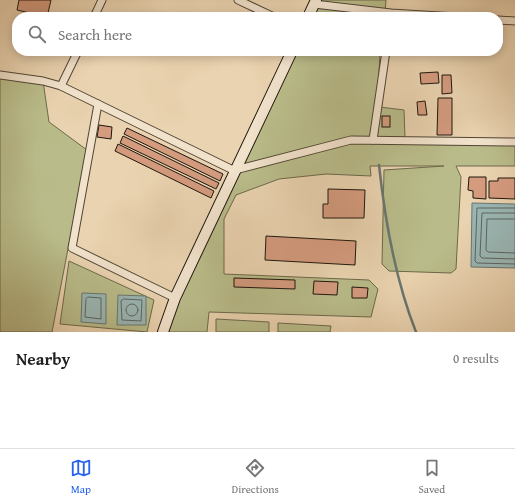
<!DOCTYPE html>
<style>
:root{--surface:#fff;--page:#f2f2f2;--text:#222;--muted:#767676;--line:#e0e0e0;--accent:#2563eb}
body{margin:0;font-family:"Gentium Book Plus",serif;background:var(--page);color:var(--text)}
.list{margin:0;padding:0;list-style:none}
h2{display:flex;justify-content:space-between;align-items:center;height:52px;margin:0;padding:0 16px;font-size:17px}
h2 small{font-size:13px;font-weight:400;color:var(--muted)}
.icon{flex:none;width:22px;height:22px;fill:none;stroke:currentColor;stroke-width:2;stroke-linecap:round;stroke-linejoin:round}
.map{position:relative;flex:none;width:515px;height:332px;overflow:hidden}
.search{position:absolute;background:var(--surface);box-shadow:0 2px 10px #0003;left:12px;right:12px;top:12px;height:44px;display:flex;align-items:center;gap:10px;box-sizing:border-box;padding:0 14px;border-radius:16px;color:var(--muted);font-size:15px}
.sheet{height:116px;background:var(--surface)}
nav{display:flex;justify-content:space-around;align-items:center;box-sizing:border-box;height:56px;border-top:1px solid var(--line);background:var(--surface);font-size:11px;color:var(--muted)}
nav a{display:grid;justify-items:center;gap:2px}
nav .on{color:var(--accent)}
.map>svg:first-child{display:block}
.green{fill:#b9bc8a;stroke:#6c694b}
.water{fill:#9ab6b4;stroke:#687671}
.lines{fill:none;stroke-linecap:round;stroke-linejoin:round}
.shore{stroke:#5c6660;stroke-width:1}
.stream{stroke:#687671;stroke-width:2.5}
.building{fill:#d49b7f;stroke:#1e160c}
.street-casing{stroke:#514535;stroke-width:9}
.secondary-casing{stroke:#1e160c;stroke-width:12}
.street{stroke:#f1e2cc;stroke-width:7}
.secondary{stroke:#f1e2cc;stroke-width:10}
</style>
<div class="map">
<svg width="515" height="332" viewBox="0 0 515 332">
<rect width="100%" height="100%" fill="#ead3b0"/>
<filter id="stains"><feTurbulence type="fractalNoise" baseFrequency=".005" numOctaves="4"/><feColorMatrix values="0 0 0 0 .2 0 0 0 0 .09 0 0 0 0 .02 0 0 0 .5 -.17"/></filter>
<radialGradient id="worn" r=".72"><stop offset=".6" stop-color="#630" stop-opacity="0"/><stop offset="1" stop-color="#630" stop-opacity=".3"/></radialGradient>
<g class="green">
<polygon points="316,0 386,0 385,12 349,9 349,17 308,17"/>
<polygon points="292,51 377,51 380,52 377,109 380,107 404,110 405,138 371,140 515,142 515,166 456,166 461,177 456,269 451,273 389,271 382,264 384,170 444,166 370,166 371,176 326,174 279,179 236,195 224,219 224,274 369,280 378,289 371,317 209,312 207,332 165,332"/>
<polygon points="0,72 43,81 49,122 87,150 52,332 0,332"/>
<polygon points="69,261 154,300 147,332 60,324"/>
<polygon points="216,319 269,322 269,332 216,332"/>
<polygon points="278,323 331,326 330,332 278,332"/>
</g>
<g class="water">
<polygon points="472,203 515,204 515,268 471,267"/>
<polygon points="82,293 106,294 106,324 81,322"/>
<polygon points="118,295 146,296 146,325 117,325"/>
</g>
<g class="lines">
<g class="shore">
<polyline points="515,208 477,208 475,261 477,263 515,264"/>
<polyline points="515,213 482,213 480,256 482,258 515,259"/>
<polyline points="515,219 487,219 486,250 488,252 515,253"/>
<polygon points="88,297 101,298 101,319 85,317 86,299"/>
<polygon points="124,299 142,300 141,321 122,320 121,301"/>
<circle cx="132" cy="310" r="6"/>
</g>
<path class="stream" d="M379,165C385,221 395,279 416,332"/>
</g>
<g class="building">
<polygon points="19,0 51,0 47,17 17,10"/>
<polygon points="438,72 439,83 421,84 420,73"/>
<polygon points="442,75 451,75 452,93 442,94"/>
<polygon points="438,98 452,98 452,135 437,135"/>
<polygon points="425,101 427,115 418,115 417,102"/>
<rect x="382" y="116" width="8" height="11"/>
<polygon points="99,125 112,127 111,139 97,137"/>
<polygon points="127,128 223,174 220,181 124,134"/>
<polygon points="123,136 219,183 216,189 120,143"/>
<polygon points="118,144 214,191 211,198 115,151"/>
<polygon points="469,177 486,177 486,199 473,198 473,191 468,190"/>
<polygon points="498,178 515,178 515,199 489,198 489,181 498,181"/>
<polygon points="328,189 365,190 364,218 323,218 323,204 328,204"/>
<polygon points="266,236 356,241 355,265 265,260"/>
<polygon points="234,278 295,280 295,289 234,287"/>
<polygon points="314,281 338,282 337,295 313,294"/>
<polygon points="352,287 368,288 367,298 352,298"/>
</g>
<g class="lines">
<g class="street-casing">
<g id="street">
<polyline points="238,0 274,17"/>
<polyline points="314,4 391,13 456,17"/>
<polyline points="94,17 102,0"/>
<polyline points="498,20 515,21"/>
<polyline points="0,75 43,81 61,86 235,171"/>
<polyline points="61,86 78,51"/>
<polyline points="98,104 72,248 175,298"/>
<polyline points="373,140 386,51"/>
<polyline points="235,170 351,140 515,142"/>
</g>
</g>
<g class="secondary-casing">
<g id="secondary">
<polyline points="308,17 316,0"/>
<polyline points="163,332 175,298 292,51"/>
</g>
</g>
<use href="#street" class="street"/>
<use href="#secondary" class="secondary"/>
</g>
<rect width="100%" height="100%" filter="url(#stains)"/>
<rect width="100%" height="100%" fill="url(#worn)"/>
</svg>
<div class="search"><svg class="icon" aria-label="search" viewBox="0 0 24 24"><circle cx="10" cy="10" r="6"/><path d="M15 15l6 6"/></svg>Search here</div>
</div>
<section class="sheet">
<h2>Nearby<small>0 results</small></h2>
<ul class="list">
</ul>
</section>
<nav>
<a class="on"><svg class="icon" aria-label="map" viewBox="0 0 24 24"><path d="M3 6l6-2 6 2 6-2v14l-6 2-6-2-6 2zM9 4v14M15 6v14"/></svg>Map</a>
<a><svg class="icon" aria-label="directions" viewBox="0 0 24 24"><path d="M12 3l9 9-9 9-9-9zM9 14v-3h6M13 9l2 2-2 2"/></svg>Directions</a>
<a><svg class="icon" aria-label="saved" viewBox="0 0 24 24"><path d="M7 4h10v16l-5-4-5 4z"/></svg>Saved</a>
</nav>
